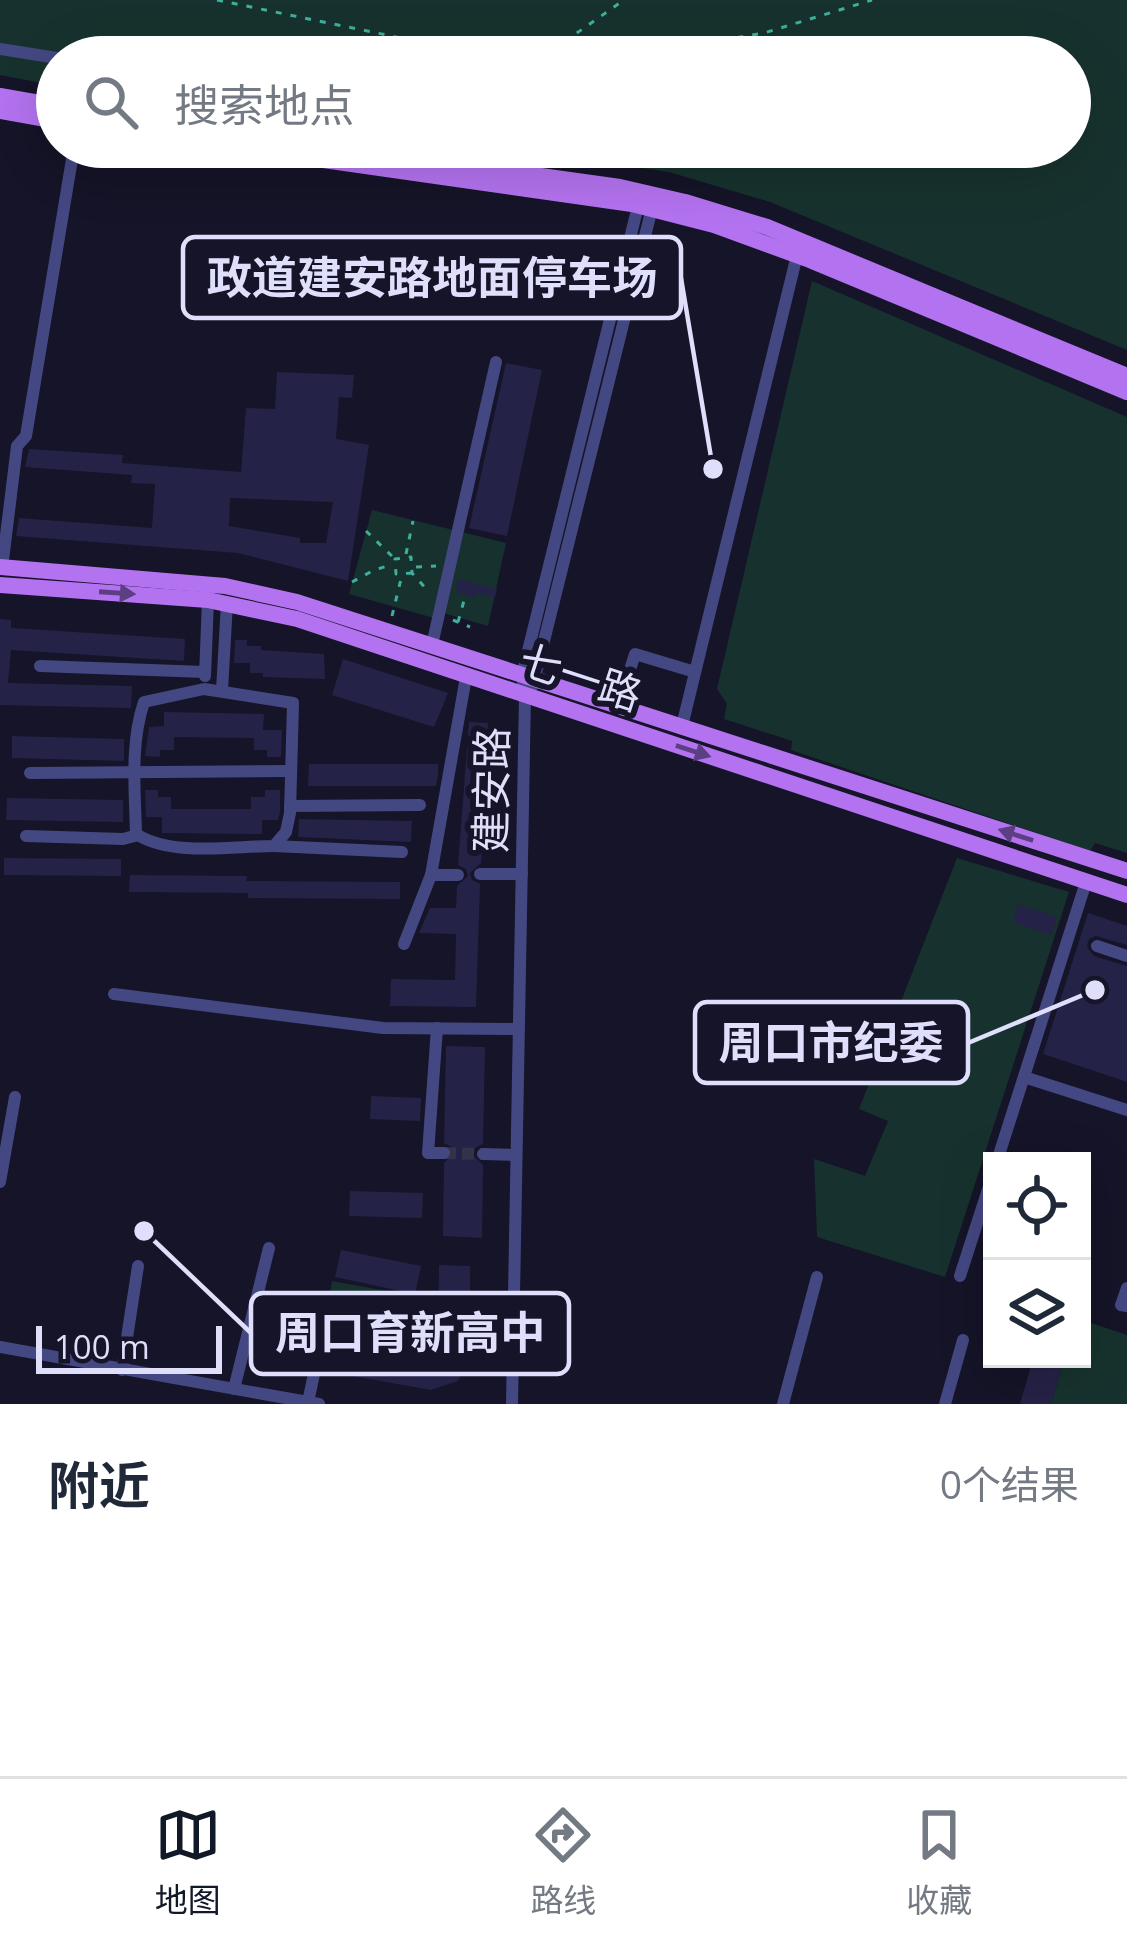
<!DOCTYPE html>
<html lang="zh">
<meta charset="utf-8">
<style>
:root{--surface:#fff;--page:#f2f2f3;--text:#1f2937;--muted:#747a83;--line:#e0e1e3;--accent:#111827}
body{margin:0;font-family:"Open Sans","Noto Sans SC",sans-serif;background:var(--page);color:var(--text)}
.controls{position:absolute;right:36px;bottom:36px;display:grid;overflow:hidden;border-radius:0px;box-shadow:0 12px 48px #0002}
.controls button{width:108px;height:108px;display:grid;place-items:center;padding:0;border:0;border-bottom:3px solid var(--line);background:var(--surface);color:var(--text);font:60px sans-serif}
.scale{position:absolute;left:36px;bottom:30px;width:186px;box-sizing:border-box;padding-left:12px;border:6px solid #dfdffb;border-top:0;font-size:33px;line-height:42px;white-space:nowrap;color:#dfdffb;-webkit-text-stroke:9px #151428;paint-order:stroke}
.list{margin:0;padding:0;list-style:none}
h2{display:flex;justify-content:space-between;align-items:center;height:156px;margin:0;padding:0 48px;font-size:51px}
h2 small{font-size:39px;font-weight:400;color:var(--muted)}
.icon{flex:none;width:66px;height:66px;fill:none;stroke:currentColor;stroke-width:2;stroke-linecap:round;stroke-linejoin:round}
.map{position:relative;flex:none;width:1127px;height:1404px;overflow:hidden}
.search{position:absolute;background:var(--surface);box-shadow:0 12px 48px #0002;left:36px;right:36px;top:36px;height:132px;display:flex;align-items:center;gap:30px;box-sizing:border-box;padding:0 42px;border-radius:66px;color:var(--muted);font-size:45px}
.sheet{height:372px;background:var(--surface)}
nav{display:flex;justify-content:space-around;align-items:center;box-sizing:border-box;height:168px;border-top:3px solid var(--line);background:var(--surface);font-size:33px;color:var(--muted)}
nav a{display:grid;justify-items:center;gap:6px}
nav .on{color:var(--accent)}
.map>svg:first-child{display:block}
.green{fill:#17322e}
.building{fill:#252247;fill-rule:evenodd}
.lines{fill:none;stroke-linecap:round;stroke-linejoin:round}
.minor-tunnel{stroke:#333248;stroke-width:12;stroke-dasharray:12 6;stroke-linecap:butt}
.path{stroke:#3faf9d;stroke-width:3;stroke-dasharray:6 9;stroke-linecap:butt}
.minor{stroke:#444882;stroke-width:12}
.major{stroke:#b372ef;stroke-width:16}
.oneway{fill:#5c3e82}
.labels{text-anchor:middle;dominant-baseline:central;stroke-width:12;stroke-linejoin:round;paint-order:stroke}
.street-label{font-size:42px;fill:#dfdffb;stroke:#151428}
.leader{fill:none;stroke:#dfdffb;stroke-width:4.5}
.callout-dot{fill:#dfdffb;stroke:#151428;stroke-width:4.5}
.callout{fill:#151428;stroke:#dfdffb;stroke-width:4.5}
.callout-label{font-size:45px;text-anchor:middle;font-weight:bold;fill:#dfdffb}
</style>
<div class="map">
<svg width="1127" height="1404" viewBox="0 0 1127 1404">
<rect width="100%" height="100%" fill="#151428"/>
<g class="green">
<polygon points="0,0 1127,0 1127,350 770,202 669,172 499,147 1070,147 1070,57 57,57 57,86 0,75"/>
<polygon points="812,281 1127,417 1127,853 1095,843 1090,851 791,750 792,741 724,719 727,704 717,689"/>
<polygon points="372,510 506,543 488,626 443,613 441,620 349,594"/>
<polygon points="957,858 1069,892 945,1277 817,1237 814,1159 865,1176 888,1121 859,1109"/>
<polygon points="332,1281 425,1298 419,1338 326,1321"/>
<polygon points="1082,1320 1127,1335 1127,1404 1051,1404 1064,1359 1082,1359"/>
</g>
<g class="building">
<polygon points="506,363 542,370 507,536 469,528"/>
<path d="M277,372L354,375L352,398L339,397L336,439L369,445L348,581L238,553L16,536L19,518L152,528L155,484L131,483L132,475L25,467L29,449L123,455L122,463L241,472L246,408L275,409ZM230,498L333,502L326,543H300V538L229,526Z"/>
<polygon points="458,579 497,589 495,597 476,593 475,598 456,592"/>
<polygon points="0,619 11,620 11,628 185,639 184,661 11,650 8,683 132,686 131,708 0,705"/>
<polygon points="235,640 247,640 247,646 261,646 261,650 324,654 325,679 263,677 263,673 250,673 250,663 234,663"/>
<polygon points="343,659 448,693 434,727 332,695"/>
<polygon points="164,712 264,714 263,730 282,730 281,757 267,757 267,750 254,750 254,738 174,737 174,750 160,750 160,757 145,756 149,727 164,726"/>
<polygon points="469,722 488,723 481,863 470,873 472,880 480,884 476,1007 390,1006 391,979 455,980 456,934 419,933 430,908 456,908 457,886 468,876 466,869 458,865"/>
<polygon points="12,736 124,739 124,761 12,758"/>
<polygon points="309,764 438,764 438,774 436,786 308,786"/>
<polygon points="145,790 158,790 158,797 171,797 171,809 251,809 251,797 265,797 265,790 280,790 280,812 278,820 262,820 262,834 162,833 162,817 146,817"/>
<polygon points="7,798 123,800 123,822 6,820"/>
<polygon points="299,819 412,821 411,842 298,837"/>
<polygon points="4,858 121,859 121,876 4,875"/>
<polygon points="130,875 247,876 246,881 400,882 400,899 248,898 248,893 129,892"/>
<polygon points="1018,904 1057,917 1051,935 1013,922"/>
<polygon points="1088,913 1127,926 1127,945 1096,936 1089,939 1087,947 1094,956 1127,966 1127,1082 1043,1054"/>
<polygon points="446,1046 485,1047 483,1144 475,1148 473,1155 483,1165 482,1238 443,1236 444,1163 454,1154 452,1147 444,1143"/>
<polygon points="371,1096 421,1098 420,1121 370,1119"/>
<polygon points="350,1191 423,1193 422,1218 349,1216"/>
<polygon points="341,1250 421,1266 415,1294 335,1277"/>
<polygon points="439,1265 470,1266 470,1359 458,1381 431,1390 325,1371 332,1338 438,1357"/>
<polygon points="1033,1359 1064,1359 1051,1404 1020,1404"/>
</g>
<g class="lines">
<polyline class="minor-tunnel" points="444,1153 483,1154"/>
<g class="path">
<polyline points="217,0 493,57"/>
<polyline points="559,57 574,35 624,0"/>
<polyline points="619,57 764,33 872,0"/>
<polyline points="366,531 394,558"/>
<polyline points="406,554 413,521"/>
<polyline points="416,567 436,566"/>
<polyline points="412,573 396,574 395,559 411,557 412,573 429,592"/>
<polyline points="352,582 374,570 391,565"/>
<polyline points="392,616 401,579"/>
<polyline points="453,620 470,627"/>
<polyline points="458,622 465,597"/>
</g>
<g class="minor">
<polyline points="0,49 57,58"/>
<polyline points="488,169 490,147"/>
<polyline points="2,568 17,446 26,436 74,147"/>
<polyline points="432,645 496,362"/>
<polyline points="40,666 205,672"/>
<polyline points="205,676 208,600"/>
<polyline points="533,685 653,204"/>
<path d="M204,689L293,703L290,813L286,832L274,846C233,846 172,857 136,834C135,791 130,743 144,702Z"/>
<polyline points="222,690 227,603"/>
<polyline points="619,704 635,654 695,672"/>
<polyline points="682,726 797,255"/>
<polyline points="30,773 290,771"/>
<polyline points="290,806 420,805"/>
<polyline points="26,836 123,839 138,835"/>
<polyline points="274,846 402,852"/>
<polyline points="480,874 522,874"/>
<polyline points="458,875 431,875 466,677"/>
<polyline points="404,944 431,875"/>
<polyline points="1097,946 1127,956"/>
<polyline points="114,994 383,1028 518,1029"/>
<polyline points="437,1028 428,1153 444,1153"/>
<polyline points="1024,1077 1127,1110"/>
<polyline points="483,1154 515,1155"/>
<polyline points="997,1161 1086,882"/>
<polyline points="0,1182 15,1097"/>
<polyline points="960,1276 992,1177"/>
<polyline points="1127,1288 1121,1305 1127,1306"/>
<polyline points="0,1347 319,1404"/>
<polyline points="122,1370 138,1266"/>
<polyline points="234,1389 269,1248"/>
<polyline points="308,1402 325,1323"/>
<polyline points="512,1404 525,695 522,675 639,202"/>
<polyline points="783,1404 817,1277"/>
<polyline points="945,1404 963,1340"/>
</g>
<g class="major">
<polyline points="0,96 57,106"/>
<polyline points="0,111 57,121"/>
<polyline points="231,147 632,204 714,225 810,260 1127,392"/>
<polyline points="332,147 620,187 685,202 767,227 1127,376"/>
<polyline points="0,567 225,586 297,602 1127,871"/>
<polyline points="0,585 208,600 297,619 1127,895"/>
</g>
</g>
<defs><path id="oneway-solid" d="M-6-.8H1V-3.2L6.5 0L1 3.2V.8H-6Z" transform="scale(3)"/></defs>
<g class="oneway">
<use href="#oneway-solid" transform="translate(117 593) rotate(4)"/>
<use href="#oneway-solid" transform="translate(693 751) rotate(18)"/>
<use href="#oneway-solid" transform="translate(1016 835) rotate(-162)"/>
</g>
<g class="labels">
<g class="street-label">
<text transform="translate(581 676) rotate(18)">七一路</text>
<text transform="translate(490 790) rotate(-89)">建安路</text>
</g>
</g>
<path class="leader" d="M713 469L681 278M1095 990L968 1043M144 1231L251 1333"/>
<g class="callout-dot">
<circle cx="713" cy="469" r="12"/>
<circle cx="1095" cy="990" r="12"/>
<circle cx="144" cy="1231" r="12"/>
</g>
<g class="callout">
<rect x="183" y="237" width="498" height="81" rx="12"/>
<rect x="695" y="1002" width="273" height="81" rx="12"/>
<rect x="251" y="1293" width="318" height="81" rx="12"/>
</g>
<g class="callout-label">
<text x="432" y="294">政道建安路地面停车场</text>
<text x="831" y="1059">周口市纪委</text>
<text x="410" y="1349">周口育新高中</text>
</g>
</svg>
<div class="controls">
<button><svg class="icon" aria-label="locate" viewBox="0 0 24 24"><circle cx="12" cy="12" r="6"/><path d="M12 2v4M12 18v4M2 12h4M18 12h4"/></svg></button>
<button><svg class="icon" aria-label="layers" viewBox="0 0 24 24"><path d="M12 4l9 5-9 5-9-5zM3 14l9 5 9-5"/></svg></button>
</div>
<div class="scale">100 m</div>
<div class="search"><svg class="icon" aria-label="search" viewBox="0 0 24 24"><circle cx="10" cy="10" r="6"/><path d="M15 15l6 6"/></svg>搜索地点</div>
</div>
<section class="sheet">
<h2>附近<small>0个结果</small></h2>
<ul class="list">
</ul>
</section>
<nav>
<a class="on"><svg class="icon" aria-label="map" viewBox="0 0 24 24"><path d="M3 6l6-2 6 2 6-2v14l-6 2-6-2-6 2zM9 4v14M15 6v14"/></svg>地图</a>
<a><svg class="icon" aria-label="directions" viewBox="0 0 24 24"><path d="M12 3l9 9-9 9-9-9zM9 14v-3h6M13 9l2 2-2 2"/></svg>路线</a>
<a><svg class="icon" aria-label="saved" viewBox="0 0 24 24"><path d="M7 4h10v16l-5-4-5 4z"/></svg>收藏</a>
</nav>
